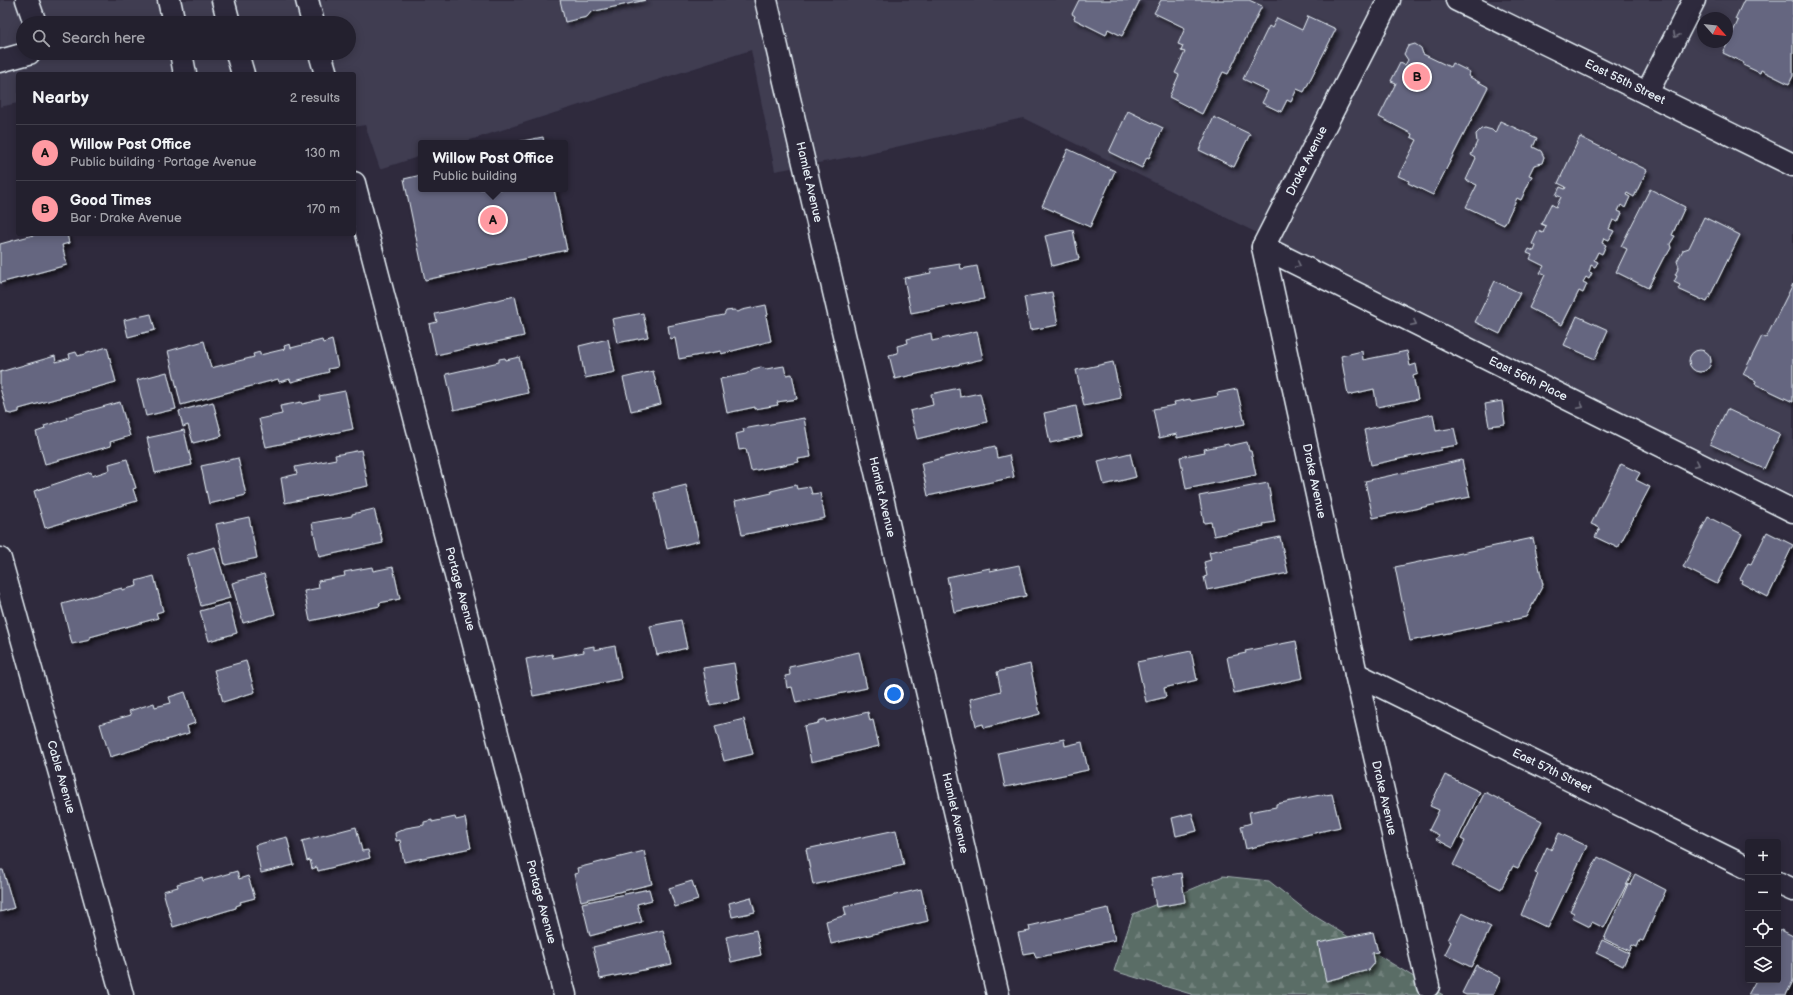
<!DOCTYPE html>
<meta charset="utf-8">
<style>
:root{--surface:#23202e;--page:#2f2d3a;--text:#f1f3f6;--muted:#a3a3aa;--line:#403e4a;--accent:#ff9aa2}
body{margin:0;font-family:"Balsamiq Sans",sans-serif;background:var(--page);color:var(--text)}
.controls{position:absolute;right:12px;bottom:12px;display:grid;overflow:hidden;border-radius:4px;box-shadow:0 2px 10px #0003}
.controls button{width:36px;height:36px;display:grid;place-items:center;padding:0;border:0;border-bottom:1px solid var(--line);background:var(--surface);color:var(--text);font:20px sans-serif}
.compass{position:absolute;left:1697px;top:12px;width:36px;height:36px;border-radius:50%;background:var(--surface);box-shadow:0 2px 10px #0003;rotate:117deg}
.you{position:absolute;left:894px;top:694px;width:14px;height:14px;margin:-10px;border:3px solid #fff;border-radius:50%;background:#1a73e8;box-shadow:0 0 0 6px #1a73e833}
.badge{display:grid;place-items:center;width:26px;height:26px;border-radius:50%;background:var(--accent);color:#111;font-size:13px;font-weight:700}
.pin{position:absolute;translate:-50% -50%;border:2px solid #fff;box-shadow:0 1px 4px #0006}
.popup{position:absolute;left:418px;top:140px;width:150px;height:52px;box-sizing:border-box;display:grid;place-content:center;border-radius:4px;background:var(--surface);filter:drop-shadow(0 1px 3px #0005);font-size:13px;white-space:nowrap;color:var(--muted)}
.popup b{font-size:15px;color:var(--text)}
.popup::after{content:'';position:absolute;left:50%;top:100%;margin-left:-8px;border:8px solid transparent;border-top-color:var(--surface)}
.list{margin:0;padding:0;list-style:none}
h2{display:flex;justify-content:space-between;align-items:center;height:52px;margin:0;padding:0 16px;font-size:17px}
h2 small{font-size:13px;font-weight:400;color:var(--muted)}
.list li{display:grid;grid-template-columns:26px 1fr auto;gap:12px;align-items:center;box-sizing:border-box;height:56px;padding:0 16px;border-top:1px solid var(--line)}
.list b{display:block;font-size:15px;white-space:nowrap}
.list p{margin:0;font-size:13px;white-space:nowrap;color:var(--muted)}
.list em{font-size:13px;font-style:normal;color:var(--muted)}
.icon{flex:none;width:22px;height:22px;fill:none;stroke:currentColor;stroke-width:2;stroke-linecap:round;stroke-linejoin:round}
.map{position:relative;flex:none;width:1793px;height:995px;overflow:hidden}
.search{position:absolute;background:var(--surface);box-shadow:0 2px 10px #0003;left:16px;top:16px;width:340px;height:44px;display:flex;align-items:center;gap:10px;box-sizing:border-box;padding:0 14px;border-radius:22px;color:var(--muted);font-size:15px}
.panel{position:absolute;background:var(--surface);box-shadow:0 2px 10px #0003;left:16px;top:72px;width:340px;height:164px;border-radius:4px}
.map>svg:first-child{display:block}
.built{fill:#3f3c51;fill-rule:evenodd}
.forest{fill:url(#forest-firs);stroke:#a1afaf}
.building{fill:#656680;stroke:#e8f1f8;filter:url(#shadow)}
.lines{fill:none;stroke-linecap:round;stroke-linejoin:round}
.minor-casing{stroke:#e8f1f8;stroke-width:25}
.major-casing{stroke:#e8f1f8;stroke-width:25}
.minor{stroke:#2f2a3d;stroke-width:22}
.major{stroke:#2f2a3d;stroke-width:22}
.oneway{stroke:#70707e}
.labels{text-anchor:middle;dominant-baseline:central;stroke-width:4;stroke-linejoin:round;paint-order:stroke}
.street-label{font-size:12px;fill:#e8f1f8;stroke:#2f2a3d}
</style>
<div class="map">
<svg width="1793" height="995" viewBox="0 0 1793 995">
<defs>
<pattern id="forest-firs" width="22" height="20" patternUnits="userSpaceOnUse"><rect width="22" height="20" fill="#5a6d66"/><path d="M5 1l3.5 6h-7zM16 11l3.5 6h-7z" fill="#72827d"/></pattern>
<filter id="shadow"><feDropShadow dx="3.5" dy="3.5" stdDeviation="2" flood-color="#0009"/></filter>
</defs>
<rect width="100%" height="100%" fill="#2f2a3d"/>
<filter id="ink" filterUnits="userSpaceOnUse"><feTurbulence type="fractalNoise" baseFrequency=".025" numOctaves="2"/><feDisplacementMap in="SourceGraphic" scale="8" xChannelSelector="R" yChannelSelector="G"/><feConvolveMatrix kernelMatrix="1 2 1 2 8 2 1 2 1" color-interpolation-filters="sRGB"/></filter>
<g filter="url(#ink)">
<path class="built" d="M0,0H1793V496L1023,118L856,156L775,171L751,50L461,143H421V156L380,169L365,125L354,127V74H18V103L0,107ZM1703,18H1727V42H1703ZM23,23H349V53H23Z"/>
<polygon class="forest" points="1223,876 1269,881 1308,912 1443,995 1194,995 1114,971 1133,914"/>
<g class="building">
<polygon points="560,0 646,0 591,12 587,17 565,22"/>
<polygon points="1079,0 1140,0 1122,36 1108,29 1106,35 1074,19 1075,16 1072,14"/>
<polygon points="1161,0 1249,0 1262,6 1228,74 1223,72 1202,114 1169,97 1179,75 1175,73 1185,52 1181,51 1183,46 1178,44 1185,28 1154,13"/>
<polygon points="1744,0 1793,0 1793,76 1789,84 1761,70 1760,73 1743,65 1744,63 1723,53 1738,21 1735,19"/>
<polygon points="1308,16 1336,29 1304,92 1297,89 1291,102 1287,100 1281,112 1262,103 1268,91 1243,79 1269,26 1272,28 1277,18 1302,30"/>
<polygon points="1415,44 1421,48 1423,54 1450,67 1452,63 1470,72 1468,76 1488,87 1433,195 1408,183 1409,181 1398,176 1417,140 1411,137 1412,134 1379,117 1396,83 1391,81 1400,63 1405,65 1408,60 1404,54 1408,46"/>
<polygon points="1128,111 1163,128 1149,158 1147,157 1142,168 1109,152"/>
<polygon points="1214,117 1250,134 1234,167 1199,150"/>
<polygon points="1500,121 1537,138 1533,147 1541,151 1544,157 1542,163 1534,165 1529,175 1532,176 1521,200 1517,198 1504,225 1466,207 1477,185 1466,180 1476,158 1471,155 1477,142 1476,134 1481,129 1485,128 1492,130 1495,133"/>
<polygon points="543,137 544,143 512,143"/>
<polygon points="1580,137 1647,170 1634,197 1627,193 1626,195 1630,197 1625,208 1621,205 1618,211 1622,213 1618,222 1613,220 1609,229 1614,231 1609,240 1604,238 1602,243 1606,245 1602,254 1598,252 1594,260 1598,262 1595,267 1591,265 1589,272 1592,273 1589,279 1586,277 1583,282 1587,284 1583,293 1579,291 1562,325 1529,308 1545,275 1540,273 1544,266 1530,259 1532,255 1527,253 1529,249 1534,251 1536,246 1532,244 1538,231 1543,233 1546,226 1541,224 1551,204 1556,207 1561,197 1556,195 1560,187 1565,189 1566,187 1558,183"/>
<polygon points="1068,149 1115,171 1090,227 1042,206"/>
<polygon points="421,175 421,189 554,189 567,250 425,280 404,179"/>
<polygon points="1650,189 1685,207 1672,235 1675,236 1670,244 1671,248 1667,255 1664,257 1648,288 1616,272 1627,249 1621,246"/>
<polygon points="1704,217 1740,235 1707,302 1678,289 1680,285 1674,282 1677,276 1675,275 1679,267 1677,261 1683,250 1689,248"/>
<polygon points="1073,230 1079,259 1052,266 1045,236"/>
<polygon points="37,234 67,234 69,243 62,245 67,265 0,283 0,244"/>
<polygon points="960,264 961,269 977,266 984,299 911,313 904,278 931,273 930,269"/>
<polygon points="1495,281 1520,293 1500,334 1475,322"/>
<polygon points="1793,284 1793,402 1755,384 1756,381 1743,374 1762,336 1766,338"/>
<polygon points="1052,292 1058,325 1030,330 1024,297"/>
<polygon points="515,296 524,336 436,355 429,324 437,322 435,314"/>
<polygon points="766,305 768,315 766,316 771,341 721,354 721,351 679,359 675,338 670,339 668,326 724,315 726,311 734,310 738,312 742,310"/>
<polygon points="643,313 648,337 617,343 612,319"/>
<polygon points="151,314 155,330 128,337 124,320"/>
<polygon points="1577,316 1608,330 1595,359 1564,345"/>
<polygon points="977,331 983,359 895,379 889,355 898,353 897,346 908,343 907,339 931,333 932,341"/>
<polygon points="608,339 615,372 585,378 579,346"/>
<polygon points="322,340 323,343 332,340 338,367 328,369 329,372 291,382 290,379 279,382 278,379 181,405 168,351 204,341 211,368 254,357 253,354 260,352 260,355 285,349 284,346 290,344 291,348"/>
<polygon points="107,347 116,382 19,409 19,412 11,414 7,413 0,388 0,372 55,356 56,362 70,358 69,354 76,352 78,356"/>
<circle cx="1700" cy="361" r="11"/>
<polygon points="1362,351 1363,360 1407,351 1410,366 1416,364 1418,374 1413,376 1418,399 1377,407 1374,389 1348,395 1341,356"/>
<polygon points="519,357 528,393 454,410 446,374 499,362 499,359 505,358 506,360"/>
<polygon points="1113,362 1121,398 1084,406 1076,370"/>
<polygon points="784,366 786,375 792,374 797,399 777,402 778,405 755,409 755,407 727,413 720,379 746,374 753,369 761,367 766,369"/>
<polygon points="653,371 661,404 631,411 623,378"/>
<polygon points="167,372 176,409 146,416 137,380"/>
<polygon points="959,388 960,397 980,393 987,422 917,439 910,411 933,405 931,394"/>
<polygon points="1237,389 1245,424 1177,438 1177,434 1159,438 1153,409 1175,405 1174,402 1190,399 1191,401 1218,396 1217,393"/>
<polygon points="345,391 353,429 266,447 259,419 282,414 280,406 301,402 302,404 320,400 319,396"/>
<polygon points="1502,401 1505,424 1489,426 1485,404"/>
<polygon points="120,402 130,436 110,442 111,446 45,464 36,432 45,429 44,426 67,419 66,417"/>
<polygon points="213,402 222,436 193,443 188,425 183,427 179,411"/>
<polygon points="1076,406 1082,436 1050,443 1044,413"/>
<polygon points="1727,409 1780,434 1764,469 1710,444"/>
<polygon points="1433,414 1436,431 1454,428 1458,445 1440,448 1441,450 1371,465 1364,430"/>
<polygon points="804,418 811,457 798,459 799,462 751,471 746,449 739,450 736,434 744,432 743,429"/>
<polygon points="184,430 192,465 155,473 147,438"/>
<polygon points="1247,442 1249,451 1251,451 1256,475 1186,489 1180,457 1205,452 1204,449 1228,444 1229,446"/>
<polygon points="995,446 997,458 1009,455 1014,477 928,496 921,463"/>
<polygon points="361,450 368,486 285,503 281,478 297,474 295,467 336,459 335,455"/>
<polygon points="1130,453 1136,477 1104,485 1098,461"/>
<polygon points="238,458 246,495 209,504 201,466"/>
<polygon points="127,459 136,488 133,489 137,501 45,528 34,491 91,472 92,476 110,470 109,464"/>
<polygon points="1462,460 1470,497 1373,518 1365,481"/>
<polygon points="1621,464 1640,473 1636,480 1650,487 1618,548 1595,537 1600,528 1591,524"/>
<polygon points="1268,483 1275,522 1263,524 1264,526 1214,536 1211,522 1204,523 1199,496"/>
<polygon points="686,485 699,541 667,549 654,493"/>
<polygon points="796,485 797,489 810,487 812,494 820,493 825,518 742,535 735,501 772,493 771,491"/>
<polygon points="374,509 383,543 319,557 312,523 352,516 352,514"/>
<polygon points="249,517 257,558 225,565 216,524"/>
<polygon points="1708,517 1742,534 1717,584 1683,567"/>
<polygon points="1767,532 1793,545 1768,597 1741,583 1742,580 1740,579 1748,563 1751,564"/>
<polygon points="1280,537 1288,573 1207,590 1204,577 1207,576 1204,562 1211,560 1209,552"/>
<polygon points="1533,538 1543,585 1526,617 1410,641 1395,567"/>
<polygon points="215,547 230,598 201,606 187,555"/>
<polygon points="1019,565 1026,596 954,612 947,577 990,568 990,571"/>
<polygon points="372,567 373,571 393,567 400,599 379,603 380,606 310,621 304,591 319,588 318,581 345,576 344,572"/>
<polygon points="264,574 275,614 243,623 232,583"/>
<polygon points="154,576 163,611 156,613 158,618 90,637 90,640 72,644 62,604 122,588 122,590 137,586 136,581"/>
<polygon points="229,603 237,633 209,641 200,611"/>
<polygon points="681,620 687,648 657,655 650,626"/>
<polygon points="1296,641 1303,678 1234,693 1227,657 1246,653 1245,651"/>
<polygon points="594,646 594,650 615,646 621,679 533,696 526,659 552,654 553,658 584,652 583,648"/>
<polygon points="1191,651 1197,680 1164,688 1166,697 1146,702 1137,662"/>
<polygon points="859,652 867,688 796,703 792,687 787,688 785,676 790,675 789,667"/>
<polygon points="246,661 255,692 223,702 214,670"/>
<polygon points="734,663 740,699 710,705 703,668"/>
<polygon points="1030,664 1040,714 984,728 983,724 976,726 970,699 1001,691 997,672"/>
<polygon points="185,692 195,723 187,726 189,733 110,757 100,724 131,715 129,711 154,703 155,707 171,703 169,697"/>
<polygon points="868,712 870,721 873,720 879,746 811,762 804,726 819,723 818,721 825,719 826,722"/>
<polygon points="744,719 753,754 724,761 715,726"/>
<polygon points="1064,739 1065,746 1082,742 1088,770 1005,787 998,753"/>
<polygon points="1445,775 1480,792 1453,848 1436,839 1439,835 1429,830 1439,810 1430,806"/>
<polygon points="1485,792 1542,821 1518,868 1513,866 1501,889 1453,865 1465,841 1461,839"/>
<polygon points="1325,794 1325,795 1332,794 1340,827 1246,849 1241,826 1251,823 1249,812 1276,807 1276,804"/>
<polygon points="1192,813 1197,831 1176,836 1172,818"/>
<polygon points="455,817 456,820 465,818 471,848 404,862 400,840 396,841 395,833 406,828 424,825 424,822 432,820 432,822"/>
<polygon points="356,827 362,851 368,850 370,858 318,871 317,867 312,869 310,860 307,861 302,841"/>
<polygon points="896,830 904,865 813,885 806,849"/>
<polygon points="1559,833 1587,846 1548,928 1521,915 1538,874 1535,873 1547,847 1551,850"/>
<polygon points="287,837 294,865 261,873 255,845"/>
<polygon points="644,851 652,884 581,901 574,874 578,873 577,868"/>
<polygon points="1598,857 1632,874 1604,928 1592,922 1590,927 1572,918 1574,913 1570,911"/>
<polygon points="0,870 3,870 14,908 0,912"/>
<polygon points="237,871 239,879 248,876 255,898 240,902 241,904 236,906 236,908 173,927 163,891 178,887 177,884 202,877 203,881"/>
<polygon points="1181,873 1185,902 1156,907 1151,878"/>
<polygon points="1635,874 1666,890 1643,941 1640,940 1637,947 1632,945 1630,951 1604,939 1628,884 1630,885"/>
<polygon points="692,881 698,900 675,907 669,888"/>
<polygon points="649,889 652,900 637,904 642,922 590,936 582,903"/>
<polygon points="921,889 928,921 831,944 826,921 846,915 844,907"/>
<polygon points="751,897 755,912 732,917 729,903"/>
<polygon points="1108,908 1115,940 1036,958 1034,952 1023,954 1018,933 1030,931 1029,926"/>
<polygon points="1462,913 1491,927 1471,967 1445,954 1451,942 1448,940"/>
<polygon points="663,930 672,964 600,979 593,947"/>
<polygon points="756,930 761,955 731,962 726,937"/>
<polygon points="1781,930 1793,936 1793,981 1786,995 1748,995 1756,980 1778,980 1778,935"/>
<polygon points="1373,932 1378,952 1372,953 1374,964 1369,970 1326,981 1318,943"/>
<polygon points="1602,940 1629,953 1623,966 1596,953"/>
<polygon points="1476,965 1501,978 1493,995 1466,995 1462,993"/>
</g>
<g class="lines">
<g class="minor-casing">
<g id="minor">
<polyline points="27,0 35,23"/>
<polyline points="169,0 174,23"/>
<polyline points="223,0 229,23"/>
<polyline points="307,0 313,23"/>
<polyline points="766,0 998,995"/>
<polyline points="1389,0 1263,247 1356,674 1428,986"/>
<polyline points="181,53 185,74"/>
<polyline points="237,53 243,74"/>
<polyline points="320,53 326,74"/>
<polyline points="0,61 29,53"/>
<polyline points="1647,93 1694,0"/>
<polyline points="354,183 565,995"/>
<polyline points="1263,247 1793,511"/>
<polyline points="0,559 122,995"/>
<polyline points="1356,674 1748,868"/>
<polyline points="1778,883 1793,890"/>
</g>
</g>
<g class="major-casing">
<polyline id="major" points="1457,0 1793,165"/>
</g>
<use href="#minor" class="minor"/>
<use href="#major" class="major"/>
</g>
<defs><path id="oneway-chevron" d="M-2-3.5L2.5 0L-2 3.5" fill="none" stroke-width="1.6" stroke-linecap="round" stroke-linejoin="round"/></defs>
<g class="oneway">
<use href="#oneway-chevron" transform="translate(1676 35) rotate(117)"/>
<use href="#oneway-chevron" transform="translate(1298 265) rotate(26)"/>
<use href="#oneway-chevron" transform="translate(1414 323) rotate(26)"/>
<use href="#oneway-chevron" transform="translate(1581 406) rotate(26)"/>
<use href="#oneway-chevron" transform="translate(1697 464) rotate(26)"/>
</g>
</g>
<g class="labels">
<g class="street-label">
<text transform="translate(1625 82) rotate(26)">East 55th Street</text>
<text transform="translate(1307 161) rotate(-63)">Drake Avenue</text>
<text transform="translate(809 182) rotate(77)">Hamlet Avenue</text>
<text transform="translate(1528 379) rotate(26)">East 56th Place</text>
<text transform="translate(1314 481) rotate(78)">Drake Avenue</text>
<text transform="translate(882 497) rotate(77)">Hamlet Avenue</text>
<text transform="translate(460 589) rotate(75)">Portage Avenue</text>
<text transform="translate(1552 771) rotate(26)">East 57th Street</text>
<text transform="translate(61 777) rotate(74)">Cable Avenue</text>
<text transform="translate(1384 798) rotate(77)">Drake Avenue</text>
<text transform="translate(955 813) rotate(77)">Hamlet Avenue</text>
<text transform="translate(541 902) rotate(75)">Portage Avenue</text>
</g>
</g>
</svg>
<div class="controls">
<button>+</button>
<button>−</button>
<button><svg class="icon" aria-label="locate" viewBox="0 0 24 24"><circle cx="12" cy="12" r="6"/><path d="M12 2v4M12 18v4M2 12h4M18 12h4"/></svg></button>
<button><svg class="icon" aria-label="layers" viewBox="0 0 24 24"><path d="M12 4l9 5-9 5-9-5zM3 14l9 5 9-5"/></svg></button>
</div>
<svg class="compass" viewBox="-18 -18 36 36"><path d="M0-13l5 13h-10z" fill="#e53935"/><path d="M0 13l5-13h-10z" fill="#a3a3aa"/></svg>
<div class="you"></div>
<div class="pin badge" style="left:493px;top:220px">A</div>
<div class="popup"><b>Willow Post Office</b>Public building</div>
<div class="pin badge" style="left:1417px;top:77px">B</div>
<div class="search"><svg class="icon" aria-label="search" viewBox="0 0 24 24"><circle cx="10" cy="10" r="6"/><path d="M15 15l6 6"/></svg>Search here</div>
<section class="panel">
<h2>Nearby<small>2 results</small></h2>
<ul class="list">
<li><span class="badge">A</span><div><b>Willow Post Office</b><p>Public building · Portage Avenue</p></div><em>130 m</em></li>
<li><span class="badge">B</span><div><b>Good Times</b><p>Bar · Drake Avenue</p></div><em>170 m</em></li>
</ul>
</section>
</div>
